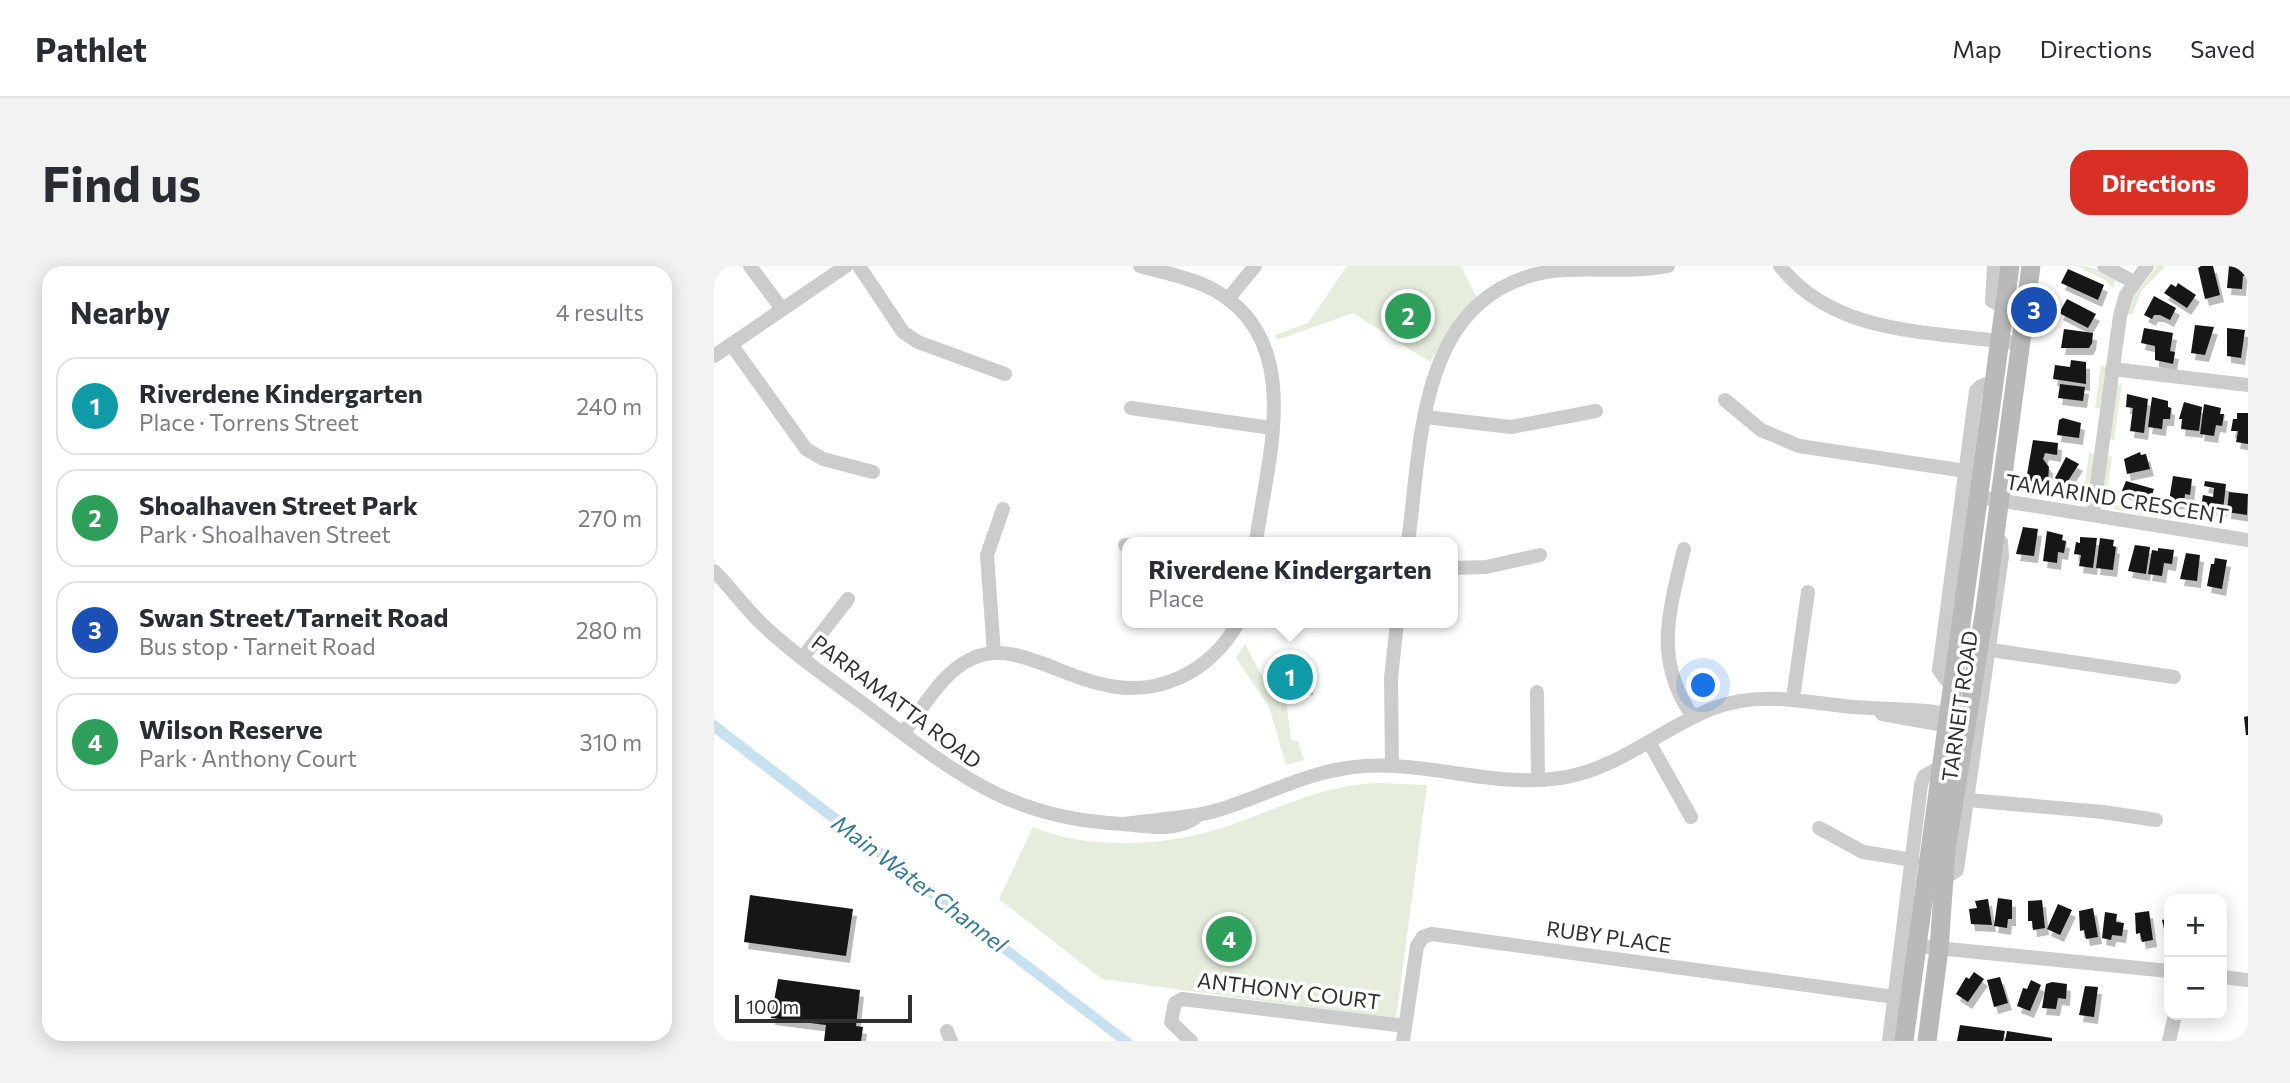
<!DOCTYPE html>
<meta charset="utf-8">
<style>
:root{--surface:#fff;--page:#f2f2f3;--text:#2b2b33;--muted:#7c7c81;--line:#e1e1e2;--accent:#d93025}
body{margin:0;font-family:Commissioner,sans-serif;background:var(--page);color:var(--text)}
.controls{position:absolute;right:21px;bottom:21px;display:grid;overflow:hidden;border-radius:14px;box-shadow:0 4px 18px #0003}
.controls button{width:63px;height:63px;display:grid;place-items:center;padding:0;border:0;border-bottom:2px solid var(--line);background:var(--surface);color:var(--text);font:35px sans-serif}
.scale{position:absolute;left:21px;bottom:18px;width:177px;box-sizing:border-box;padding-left:7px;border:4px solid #2f2f2f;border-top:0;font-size:19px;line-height:24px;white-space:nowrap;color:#2f2f2f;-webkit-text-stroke:5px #fff;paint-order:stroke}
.you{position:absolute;left:990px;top:420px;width:24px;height:24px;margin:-18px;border:5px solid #fff;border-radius:50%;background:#1a73e8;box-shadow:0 0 0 10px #1a73e833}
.badge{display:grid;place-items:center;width:46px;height:46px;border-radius:50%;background:var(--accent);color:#fff;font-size:23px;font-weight:700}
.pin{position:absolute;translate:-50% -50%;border:4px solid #fff;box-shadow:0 2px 7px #0006}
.popup{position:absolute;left:408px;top:271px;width:336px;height:91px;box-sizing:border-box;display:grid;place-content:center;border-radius:14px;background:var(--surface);filter:drop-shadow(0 2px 5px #0005);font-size:23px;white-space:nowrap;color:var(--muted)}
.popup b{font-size:26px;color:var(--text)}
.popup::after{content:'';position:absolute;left:50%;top:100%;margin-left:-14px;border:14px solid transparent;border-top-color:var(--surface)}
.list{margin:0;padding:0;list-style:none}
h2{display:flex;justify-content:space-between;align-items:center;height:91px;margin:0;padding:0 28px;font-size:30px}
h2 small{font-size:23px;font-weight:400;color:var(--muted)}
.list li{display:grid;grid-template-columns:46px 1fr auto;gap:21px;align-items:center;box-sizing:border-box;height:98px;margin:0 14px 14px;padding:0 14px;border:2px solid var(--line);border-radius:21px}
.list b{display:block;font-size:26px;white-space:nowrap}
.list p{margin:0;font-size:23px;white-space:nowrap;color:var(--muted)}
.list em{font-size:23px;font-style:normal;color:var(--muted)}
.map{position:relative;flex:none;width:1534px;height:775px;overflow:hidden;border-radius:21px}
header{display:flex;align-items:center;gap:42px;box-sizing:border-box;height:98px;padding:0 35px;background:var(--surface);border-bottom:2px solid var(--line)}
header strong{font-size:33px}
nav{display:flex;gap:38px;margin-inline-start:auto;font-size:24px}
.intro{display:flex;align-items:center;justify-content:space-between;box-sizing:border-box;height:168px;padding:0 42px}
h1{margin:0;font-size:49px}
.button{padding:18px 32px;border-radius:21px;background:var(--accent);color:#fff;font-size:24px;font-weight:700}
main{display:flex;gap:42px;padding:0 42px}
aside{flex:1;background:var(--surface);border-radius:21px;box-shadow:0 4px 18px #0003}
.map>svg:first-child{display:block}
.green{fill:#e6eddc}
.water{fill:#c7e2ee}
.building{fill:#161616;filter:url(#shadow)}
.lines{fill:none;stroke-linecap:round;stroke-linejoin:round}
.street{stroke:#ccc;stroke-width:14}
.secondary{stroke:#b9b9b9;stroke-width:19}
.labels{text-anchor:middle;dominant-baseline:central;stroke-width:7;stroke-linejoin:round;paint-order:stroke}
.street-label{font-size:21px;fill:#2f2f2f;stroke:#fff}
.water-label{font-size:23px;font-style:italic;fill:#377997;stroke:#fff}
</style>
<header>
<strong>Pathlet</strong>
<nav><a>Map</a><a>Directions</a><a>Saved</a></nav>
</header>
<div class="intro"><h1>Find us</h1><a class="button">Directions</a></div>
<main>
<aside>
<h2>Nearby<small>4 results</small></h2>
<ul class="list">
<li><span class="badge" style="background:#0f9aa8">1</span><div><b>Riverdene Kindergarten</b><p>Place · Torrens Street</p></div><em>240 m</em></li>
<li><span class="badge" style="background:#2e9e5b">2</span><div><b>Shoalhaven Street Park</b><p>Park · Shoalhaven Street</p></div><em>270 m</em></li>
<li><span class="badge" style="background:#1a4fb4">3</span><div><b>Swan Street/Tarneit Road</b><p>Bus stop · Tarneit Road</p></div><em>280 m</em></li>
<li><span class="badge" style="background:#2e9e5b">4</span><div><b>Wilson Reserve</b><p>Park · Anthony Court</p></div><em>310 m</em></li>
</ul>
</aside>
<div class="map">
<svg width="1534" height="775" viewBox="0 0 1534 775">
<defs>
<filter id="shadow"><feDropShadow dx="4" dy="7" stdDeviation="0" flood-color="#0004"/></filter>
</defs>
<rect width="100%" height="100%" fill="#fff"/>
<g class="green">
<polygon points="633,0 747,0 763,32 741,54 716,96 639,47 563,74 561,69 594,57"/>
<path d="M1363,0C1377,0 1391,4 1402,13L1399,22L1391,14Z"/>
<polygon points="1443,0 1452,0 1428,24 1418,49 1413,47 1418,33"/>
<polygon points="1387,99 1392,102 1387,142 1381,142"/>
<polygon points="1408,117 1400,175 1395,172 1403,120"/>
<polygon points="1375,186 1380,189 1376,225 1369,232"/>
<polygon points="1398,190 1392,234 1389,234 1392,192"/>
<polygon points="1391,237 1438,246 1437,250 1402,244"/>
<polygon points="531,378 557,427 571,426 577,474 584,475 590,494 572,499 555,441 522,392"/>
<path d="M664,517L713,519L682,753L388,713L285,633L319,561C380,586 458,580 520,558C569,540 611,519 664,517Z"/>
</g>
<polygon class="water" points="0,453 362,731 420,775 403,775 0,467"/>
<g class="building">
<polygon points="1487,0 1499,0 1506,29 1491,33 1484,2"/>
<polygon points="1515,0 1534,1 1534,10 1529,10 1528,23 1513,22"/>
<polygon points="1354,3 1390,19 1384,34 1347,17"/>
<polygon points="1464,17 1482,29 1473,42 1450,27 1457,18 1462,21"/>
<polygon points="1440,30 1462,42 1456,54 1446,49 1440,49 1438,53 1430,49"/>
<polygon points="1353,33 1382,48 1374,62 1345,47"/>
<polygon points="1481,59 1500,61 1491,89 1477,87"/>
<polygon points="1430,62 1459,67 1456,85 1461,86 1459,98 1441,94 1441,80 1427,77"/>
<polygon points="1513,62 1531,64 1527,92 1513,90"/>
<polygon points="1350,63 1379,67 1378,77 1375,82 1347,82"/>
<polygon points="1357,94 1372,96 1372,118 1339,113 1341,99 1356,101"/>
<polygon points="1346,118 1371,121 1369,135 1344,132"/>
<polygon points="1413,128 1434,133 1430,167 1416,165 1419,142 1412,141"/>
<polygon points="1438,131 1454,135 1454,141 1457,142 1456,153 1449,153 1448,163 1434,161"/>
<polygon points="1470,136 1488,141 1485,165 1467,163 1468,153 1465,153"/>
<polygon points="1490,138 1507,142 1506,148 1510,148 1508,160 1502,159 1500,170 1486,168"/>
<polygon points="1523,147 1534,147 1534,178 1522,176 1524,165 1517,165 1519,153 1523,153"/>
<polygon points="1349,152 1367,157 1365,172 1343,169 1345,154"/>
<polygon points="1319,174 1344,177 1343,189 1331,187 1329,193 1335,201 1334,215 1323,218 1312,214"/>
<polygon points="1426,186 1427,189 1432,188 1436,203 1413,208 1410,193"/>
<polygon points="1352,191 1365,198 1352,218 1341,212"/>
<polygon points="1459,210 1478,213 1476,229 1471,228 1470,237 1455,235"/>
<polygon points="1412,215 1440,223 1435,237 1408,225"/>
<polygon points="1491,215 1512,218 1509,244 1487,241 1489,229 1499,231 1500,222 1490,220"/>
<polygon points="1515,226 1534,228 1533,249 1513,246"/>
<polygon points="1309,261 1324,263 1320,290 1302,288"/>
<polygon points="1333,265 1349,269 1348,274 1352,275 1350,287 1344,286 1343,297 1329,295"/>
<polygon points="1366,271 1383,272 1379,302 1365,300 1367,289 1360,288 1362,276 1366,277"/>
<polygon points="1386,272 1400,274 1399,280 1402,281 1399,304 1382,302"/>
<polygon points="1421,279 1436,281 1432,308 1414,305"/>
<polygon points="1444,282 1460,284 1458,298 1450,297 1448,310 1434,308 1438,284 1444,285"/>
<polygon points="1472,287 1486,289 1483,315 1466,313"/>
<polygon points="1501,292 1513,294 1508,323 1493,320 1497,298 1500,298"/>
<polygon points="578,395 593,395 595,422 558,426 557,401 578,400"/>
<polygon points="1534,450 1534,469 1532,469 1530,451"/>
<polygon points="36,629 139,643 132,690 30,676"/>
<polygon points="1284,632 1298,634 1298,653 1294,653 1293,662 1280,660"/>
<polygon points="1274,633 1278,659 1257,658 1255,643 1263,642 1261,635"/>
<polygon points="1328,634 1331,662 1319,664 1318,655 1314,655 1314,635"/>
<polygon points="1344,638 1358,644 1346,669 1333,663"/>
<polygon points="1379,642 1384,671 1372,673 1370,664 1366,665 1365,645"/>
<polygon points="1435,645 1439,674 1428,676 1426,667 1422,668 1421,647"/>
<polygon points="1391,646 1403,648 1402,656 1410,657 1408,670 1398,669 1397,674 1388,672"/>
<polygon points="1455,652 1455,670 1452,671 1448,654"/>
<polygon points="1260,706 1270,713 1254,736 1242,728 1252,711 1255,713"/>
<polygon points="1286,711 1294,737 1280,741 1273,714"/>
<polygon points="64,713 146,724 142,760 149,761 147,775 110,775 112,759 57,752"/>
<polygon points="1317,714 1327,719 1316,745 1303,740 1309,722 1313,723"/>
<polygon points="1338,716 1353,718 1352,733 1344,732 1342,743 1328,742 1332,718"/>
<polygon points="1371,720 1384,721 1380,751 1365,749"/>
<polygon points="1246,759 1291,765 1289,775 1243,775"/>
<polygon points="1293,765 1338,772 1338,775 1291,775"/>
</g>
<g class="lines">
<g class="street">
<polyline points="36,0 68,43"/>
<polyline points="145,0 189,66 204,76 291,108"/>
<path d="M426,0C451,7 479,12 502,25C592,77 553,194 542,276"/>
<path d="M1066,0C1122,72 1225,65 1307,78"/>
<polyline points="1280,0 1278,35 1291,41 1299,39"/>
<polyline points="1390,0 1420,16"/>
<polyline points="514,33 541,0"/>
<polyline points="17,78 92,183 109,193 159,206"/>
<polyline points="0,90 132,0"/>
<polyline points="1398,103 1534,119"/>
<polyline points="1011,134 1047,164 1085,180 1252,205"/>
<polyline points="417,142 558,162"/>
<polyline points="711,151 797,161 882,145"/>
<polyline points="1265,231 1534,274"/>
<polyline points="1379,247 1406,50 1412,29 1433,0"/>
<path d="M694,276C708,175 703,31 832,6C872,0 913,8 954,0"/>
<polyline points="411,279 413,279"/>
<path d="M970,283C955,346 939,394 979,451"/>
<polyline points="739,302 772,301 826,289"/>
<path d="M0,305C17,322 32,343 50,360C84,392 125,419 163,448C247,511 299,553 409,558C434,560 459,566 481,552"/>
<polyline points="1277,384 1460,411"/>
<polyline points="280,387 273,289 289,243"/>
<polyline points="89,391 134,333"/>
<polyline points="1247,415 1233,415 1225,404 1262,125 1267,120 1281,115"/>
<polyline points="823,426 824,514"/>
<polyline points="1079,432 1094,326"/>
<polyline points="1168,448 1241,461"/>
<path d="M189,467C209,443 227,407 257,393C316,364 381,452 467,411C493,399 510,381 524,357"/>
<polyline points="935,476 977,551"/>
<polyline points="678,499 677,412 683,357"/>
<polyline points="1254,534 1389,546 1442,554"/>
<path d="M410,558C441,553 475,553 504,544C554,529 597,503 651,500C716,496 782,522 846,512C904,504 947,462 1000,442C1048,424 1092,437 1141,441C1175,444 1208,442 1242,449"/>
<polyline points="1105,562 1149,586 1199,594"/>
<polyline points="1229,613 1243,604 1288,290 1287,276 1280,271"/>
<polyline points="1203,680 1455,705"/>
<polyline points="1508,711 1534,714"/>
<polyline points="233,765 237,775"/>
<polyline points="477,775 457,756 461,737 468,733 691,760"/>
<polyline points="689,775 703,680 709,671 718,668 1181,731"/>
<polyline points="1175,775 1207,519 1210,510 1228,500"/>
<polyline points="1455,775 1461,749"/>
</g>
<g class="secondary">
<polyline points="1190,775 1296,0"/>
<polyline points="1213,775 1225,683 1232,584 1271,343 1317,0"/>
</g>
</g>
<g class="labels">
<g class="street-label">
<text transform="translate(1403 232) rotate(9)">TAMARIND CRESCENT</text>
<text transform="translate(183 435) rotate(37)">PARRAMATTA ROAD</text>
<text transform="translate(1245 440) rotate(-82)">TARNEIT ROAD</text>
<text transform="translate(895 670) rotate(8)">RUBY PLACE</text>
<text transform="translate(575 724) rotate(7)">ANTHONY COURT</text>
</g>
<g class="water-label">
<text transform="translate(206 617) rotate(37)">Main Water Channel</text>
</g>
</g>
</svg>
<div class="controls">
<button>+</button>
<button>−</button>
</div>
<div class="scale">100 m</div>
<div class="you"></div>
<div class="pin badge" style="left:576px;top:411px;background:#0f9aa8">1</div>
<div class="popup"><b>Riverdene Kindergarten</b>Place</div>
<div class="pin badge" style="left:694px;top:50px;background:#2e9e5b">2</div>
<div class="pin badge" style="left:1320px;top:44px;background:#1a4fb4">3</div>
<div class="pin badge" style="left:515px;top:673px;background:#2e9e5b">4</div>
</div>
</main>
